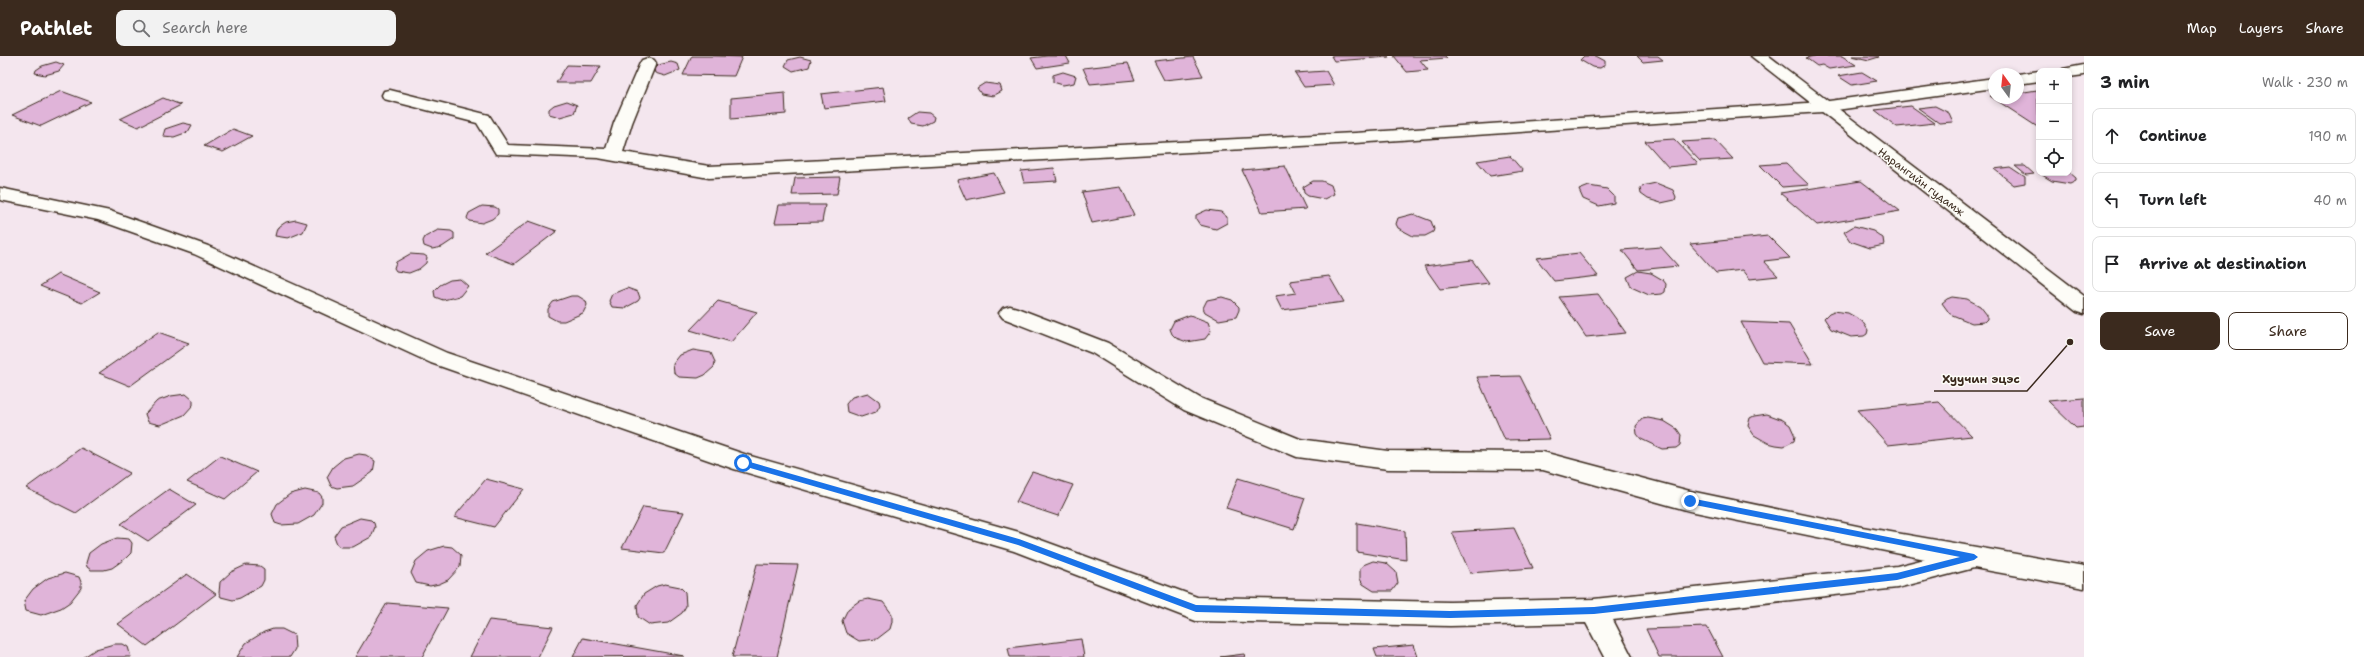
<!DOCTYPE html>
<meta charset="utf-8">
<style>
:root{--surface:#fff;--page:#f2f2f2;--text:#202124;--muted:#757577;--line:#e0e0e0;--accent:#3b2a1e}
body{margin:0;font-family:"Shantell Sans",sans-serif;background:var(--page);color:var(--text)}
.controls{position:absolute;right:12px;top:12px;display:grid;overflow:hidden;border-radius:8px;box-shadow:0 2px 6px #0003}
.controls button{width:36px;height:36px;display:grid;place-items:center;padding:0;border:0;border-bottom:1px solid var(--line);background:var(--surface);color:var(--text);font:20px sans-serif}
.compass{position:absolute;left:1988px;top:12px;width:36px;height:36px;border-radius:50%;background:var(--surface);box-shadow:0 2px 6px #0003;rotate:345deg}
.stop{position:absolute;width:12px;height:12px;margin:-9px;border:3px solid #1a73e8;border-radius:50%;background:#fff}
.stop.end{background:#1a73e8;border-color:#fff;box-shadow:0 1px 4px #0008}
.list{margin:0;padding:0;list-style:none}
h2{display:flex;justify-content:space-between;align-items:center;height:52px;margin:0;padding:0 16px;font-size:17px}
h2 small{font-size:13px;font-weight:400;color:var(--muted)}
.list li{display:grid;grid-template-columns:26px 1fr auto;gap:12px;align-items:center;box-sizing:border-box;height:56px;margin:0 8px 8px;padding:0 8px;border:1px solid var(--line);border-radius:8px}
.list b{display:block;font-size:15px;white-space:nowrap}
.list em{font-size:13px;font-style:normal;color:var(--muted)}
.actions{display:flex;gap:8px;padding:12px 16px}
.actions a{flex:1;padding:9px 0;border:1px solid var(--accent);border-radius:8px;text-align:center;font-size:14px;color:var(--accent)}
.actions .main{background:var(--accent);color:#fff}
.icon{flex:none;width:22px;height:22px;fill:none;stroke:currentColor;stroke-width:2;stroke-linecap:round;stroke-linejoin:round}
.map{position:relative;flex:none;width:2084px;height:601px;overflow:hidden}
header{display:flex;align-items:center;gap:24px;box-sizing:border-box;height:56px;padding:0 20px;background:var(--accent);color:#fff}
header strong{font-size:19px}
nav{display:flex;gap:22px;margin-inline-start:auto;font-size:14px}
.search{width:280px;height:36px;background:var(--page);display:flex;align-items:center;gap:10px;box-sizing:border-box;padding:0 14px;border-radius:8px;color:var(--muted);font-size:15px}
main{display:flex}
aside{flex:1;background:var(--surface)}
.map>svg:first-child{display:block}
.building{fill:#e0b4d9;stroke:#3b2a1e}
.lines{fill:none;stroke-linecap:round;stroke-linejoin:round}
.minor-casing{stroke:#3b2a1e;stroke-width:3}
.secondary-casing{stroke:#3b2a1e;stroke-width:3}
.minor{fill:#fdfcf7;fill-rule:evenodd}
.secondary{fill:#fdfcf7;fill-rule:evenodd}
.route{fill:#1a73e8}
.labels{text-anchor:middle;dominant-baseline:central;stroke-width:3;stroke-linejoin:round;paint-order:stroke}
.street-label{font-size:11px;fill:#3b2a1e;stroke:#fdfcf7}
.leader{fill:none;stroke:#3b2a1e;stroke-width:1.5}
.callout-dot{fill:#3b2a1e;stroke:#fdfcf7;stroke-width:1.5}
.callout-label{font-size:12px;text-anchor:middle;font-weight:bold;fill:#3b2a1e;stroke:#fdfcf7;stroke-width:3;stroke-linejoin:round;paint-order:stroke}
</style>
<header>
<strong>Pathlet</strong>
<div class="search"><svg class="icon" aria-label="search" viewBox="0 0 24 24"><circle cx="10" cy="10" r="6"/><path d="M15 15l6 6"/></svg>Search here</div>
<nav><a>Map</a><a>Layers</a><a>Share</a></nav>
</header>
<main>
<div class="map">
<svg width="2084" height="601" viewBox="0 0 2084 601">
<rect width="100%" height="100%" fill="#f4e6ee"/>
<filter id="ink" filterUnits="userSpaceOnUse"><feTurbulence type="fractalNoise" baseFrequency=".025" numOctaves="2"/><feDisplacementMap in="SourceGraphic" scale="8" xChannelSelector="R" yChannelSelector="G"/><feConvolveMatrix kernelMatrix="1 2 1 2 8 2 1 2 1" color-interpolation-filters="sRGB"/></filter>
<g filter="url(#ink)">
<g class="building">
<polygon points="692,0 715,0 742,1 734,20 683,19"/>
<polygon points="1047,0 1066,0 1070,7 1037,12 1031,2"/>
<polygon points="1331,0 1388,0 1389,1 1334,5"/>
<polygon points="1394,0 1445,0 1447,2 1420,4 1428,14 1407,16"/>
<polygon points="1596,0 1605,5 1605,9 1600,12 1592,11 1580,4 1584,0"/>
<polygon points="1637,0 1658,0 1663,4 1643,6"/>
<polygon points="1814,0 1842,0 1856,9 1829,13 1822,9 1817,10 1806,2"/>
<polygon points="1852,0 1878,0 1879,1 1869,4"/>
<polygon points="800,1 811,4 809,11 793,15 785,10 788,4"/>
<polygon points="1193,1 1203,20 1164,24 1154,5"/>
<polygon points="56,6 64,9 59,15 45,19 35,17 36,14 42,10"/>
<polygon points="671,6 678,8 680,14 665,20 655,17 654,13 658,9"/>
<polygon points="1128,7 1135,24 1090,28 1083,12"/>
<polygon points="567,9 601,10 591,27 556,27"/>
<polygon points="1326,15 1334,29 1304,31 1295,17"/>
<polygon points="1063,16 1076,20 1074,27 1063,29 1053,26 1053,19"/>
<polygon points="1862,16 1877,25 1852,29 1838,20"/>
<polygon points="985,27 1000,29 1002,35 993,40 981,38 977,32"/>
<polygon points="883,31 886,45 824,52 821,38"/>
<polygon points="2037,34 2039,72 1990,40 2018,42 2018,37"/>
<polygon points="61,35 91,46 41,70 12,59"/>
<polygon points="785,37 786,58 731,63 731,42"/>
<polygon points="163,42 181,49 138,71 120,63"/>
<polygon points="567,45 577,49 574,57 560,61 549,58 549,53 554,49"/>
<polygon points="1911,50 1935,67 1897,71 1875,54"/>
<polygon points="1935,50 1949,57 1953,66 1939,67 1918,52"/>
<polygon points="917,56 929,57 934,61 933,65 923,70 911,68 908,62"/>
<polygon points="183,67 192,69 188,76 174,81 163,80 165,73"/>
<polygon points="233,73 252,80 223,96 204,90"/>
<polygon points="1674,83 1698,108 1668,111 1645,85"/>
<polygon points="1715,84 1733,103 1700,105 1682,86"/>
<polygon points="1510,100 1523,115 1490,120 1477,105"/>
<polygon points="1786,107 1809,129 1782,131 1760,109"/>
<polygon points="1285,110 1306,153 1262,156 1242,114"/>
<polygon points="2015,110 2025,110 2034,118 2026,119"/>
<polygon points="2010,111 2025,121 2025,127 2014,129 1994,113"/>
<polygon points="1054,112 1057,125 1024,127 1021,115"/>
<polygon points="2069,116 2076,122 2076,125 2070,128 2052,125 2039,117"/>
<polygon points="994,117 1004,136 966,144 957,124"/>
<polygon points="840,121 837,138 792,139 795,122"/>
<polygon points="1313,125 1322,125 1331,129 1334,138 1324,143 1308,140 1304,137 1303,131"/>
<polygon points="1861,125 1900,155 1817,169 1780,137"/>
<polygon points="1656,127 1673,134 1676,141 1675,144 1661,147 1648,143 1641,138 1640,132 1642,130"/>
<polygon points="1589,130 1607,133 1614,140 1614,147 1599,150 1583,143 1579,134"/>
<polygon points="1121,131 1134,159 1092,167 1082,136"/>
<polygon points="779,149 825,149 822,166 775,167"/>
<polygon points="482,150 495,151 498,153 498,158 492,163 482,167 469,165 467,162 469,157"/>
<polygon points="1207,154 1221,156 1227,161 1227,167 1216,173 1200,169 1196,163 1196,159"/>
<polygon points="1413,158 1431,165 1434,173 1433,176 1425,180 1413,180 1398,172 1396,168 1398,162"/>
<polygon points="296,164 307,167 303,176 288,182 275,180 277,172 286,166"/>
<polygon points="529,165 557,175 514,208 485,197"/>
<polygon points="1854,170 1873,175 1883,182 1884,189 1870,192 1850,185 1844,176"/>
<polygon points="438,174 451,175 454,177 454,183 442,191 432,193 424,190 423,185 425,181"/>
<polygon points="1768,180 1790,202 1764,205 1778,220 1750,223 1743,214 1716,217 1690,188"/>
<polygon points="1661,191 1678,210 1638,214 1622,194"/>
<polygon points="1579,197 1598,220 1554,225 1536,202"/>
<polygon points="410,198 424,199 427,201 426,207 419,213 409,217 396,215 394,212 396,206"/>
<polygon points="1472,204 1489,227 1440,233 1424,210"/>
<polygon points="1638,215 1651,217 1663,224 1666,228 1665,236 1662,238 1649,239 1631,231 1627,221"/>
<polygon points="58,218 100,236 82,247 40,230"/>
<polygon points="1329,220 1344,246 1282,254 1275,240 1296,237 1290,225"/>
<polygon points="460,223 468,230 460,240 443,244 435,241 434,235 440,229 450,224"/>
<polygon points="627,232 638,236 640,242 638,245 625,252 612,251 609,245 612,238"/>
<polygon points="1598,238 1626,277 1586,281 1559,241"/>
<polygon points="571,240 578,240 586,245 587,249 583,257 564,265 557,265 548,260 548,253 553,246"/>
<polygon points="1222,241 1232,244 1239,251 1239,254 1236,261 1219,264 1205,256 1203,252 1207,244"/>
<polygon points="1952,241 1967,243 1980,250 1987,259 1987,263 1984,266 1972,267 1950,258 1942,247 1947,243"/>
<polygon points="718,245 757,256 731,286 690,274"/>
<polygon points="1834,255 1848,257 1862,265 1868,274 1867,278 1864,280 1851,281 1831,273 1824,262 1829,257"/>
<polygon points="1190,259 1208,266 1211,275 1205,283 1187,286 1176,282 1172,278 1170,273 1174,265"/>
<polygon points="1741,266 1789,268 1813,308 1762,306"/>
<polygon points="158,276 189,287 130,330 99,317"/>
<polygon points="693,294 711,297 715,306 714,311 705,319 698,322 679,321 674,317 673,308 680,299"/>
<polygon points="1520,320 1529,338 1550,383 1505,384 1477,321"/>
<polygon points="868,337 879,345 880,349 876,356 861,361 847,356 846,348 852,341"/>
<polygon points="186,338 193,344 193,349 184,359 160,369 148,366 145,358 157,345 171,340"/>
<polygon points="2084,342 2084,371 2076,372 2048,345"/>
<polygon points="1939,346 1972,380 1888,389 1857,354"/>
<polygon points="1767,358 1783,364 1790,369 1795,380 1794,385 1784,390 1776,389 1768,387 1754,379 1748,370 1750,362 1754,360"/>
<polygon points="1648,362 1664,365 1677,373 1681,379 1680,389 1676,392 1662,393 1641,383 1637,378 1636,370 1642,363"/>
<polygon points="81,392 130,417 76,457 26,432"/>
<polygon points="359,398 366,399 375,405 373,416 353,430 337,432 331,430 327,421 333,411 344,402"/>
<polygon points="220,400 257,416 225,443 187,426"/>
<polygon points="1032,416 1073,429 1058,460 1016,446"/>
<polygon points="1238,422 1305,442 1294,473 1226,452"/>
<polygon points="486,423 524,433 494,471 454,461"/>
<polygon points="169,433 196,449 148,485 121,468"/>
<polygon points="305,434 319,437 322,441 322,447 314,459 298,468 281,469 275,467 272,458 277,448 290,438"/>
<polygon points="643,451 684,456 664,497 622,492"/>
<polygon points="360,462 371,464 374,467 375,471 371,481 353,491 341,491 337,488 334,480 341,470"/>
<polygon points="1357,467 1405,475 1406,504 1357,496"/>
<polygon points="1514,472 1533,512 1470,517 1452,476"/>
<polygon points="117,482 129,483 132,487 131,497 126,502 112,512 104,514 91,514 87,511 86,507 89,497 101,488"/>
<polygon points="444,490 452,491 461,499 460,511 448,524 439,528 430,530 416,527 411,517 416,505 428,495"/>
<polygon points="1373,505 1386,507 1396,516 1398,527 1392,535 1374,535 1363,528 1360,523 1360,513 1363,509"/>
<polygon points="757,508 798,509 777,601 732,601"/>
<polygon points="246,509 260,510 264,513 264,524 261,530 240,542 233,544 221,541 219,537 220,526 231,516"/>
<polygon points="65,517 79,521 81,526 81,532 70,546 61,552 41,559 26,555 24,545 33,533 48,522"/>
<polygon points="187,518 216,538 147,590 118,568"/>
<polygon points="665,528 680,531 685,536 686,550 682,557 668,567 650,569 638,561 637,549 644,538 657,530"/>
<polygon points="868,543 883,546 892,558 892,566 890,573 877,583 859,585 846,577 842,565 848,553 859,545"/>
<polygon points="387,547 448,552 422,601 355,601"/>
<polygon points="489,564 553,571 538,601 470,601"/>
<polygon points="1707,571 1723,601 1659,601 1646,573"/>
<polygon points="273,573 282,573 294,579 295,593 290,601 237,601 246,587 264,576"/>
<polygon points="583,582 684,600 573,601"/>
<polygon points="1081,583 1084,601 1010,601 1008,592"/>
<polygon points="114,588 123,588 128,591 131,601 84,601 96,593"/>
<polygon points="1414,589 1418,601 1377,601 1374,593"/>
<polygon points="1244,598 1245,601 1220,601"/>
</g>
<g class="lines">
<g class="minor-casing">
<g id="minor">
<polygon points="648,2 654,4 656,7 632,67 623,96 709,110 1355,77 1822,46 1994,22 1994,32 1822,56 1355,87 709,122 598,102 496,98 477,67 384,43 382,39 384,35 390,34 489,59 508,89 606,93 614,67 640,7 642,4"/>
<polygon points="2084,9 2084,19 2069,21 2069,15 2062,15 2063,13"/>
<polygon points="2039,15 2039,25 2018,28 2018,18"/>
<polygon points="0,132 110,155 208,190 447,297 747,399 1019,476 1197,541 1450,546 1594,543 1897,510 1925,503 1690,455 1543,414 1388,413 1297,401 1184,354 1092,297 1003,262 999,257 1003,252 1010,250 1017,252 1108,287 1200,342 1300,383 1388,395 1543,396 1690,435 1862,471 2084,510 2084,532 1974,512 1897,532 1613,564 1632,601 1604,601 1586,567 1450,570 1196,565 1014,495 734,413 431,307 194,198 98,164 0,144"/>
</g>
</g>
<g class="secondary-casing">
<polygon id="secondary" points="1751,0 1769,0 2084,240 2084,258 2077,256"/>
</g>
<use href="#minor" class="minor"/>
<use href="#secondary" class="secondary"/>
</g>
</g>
<polygon class="route" points="743,404 1019,483 1196,549 1450,555 1594,551 1897,517 1960,501 1690,448 1686,445 1690,442 1974,498 1978,501 1974,504 1897,524 1594,558 1450,562 1196,556 1018,489 740,409 740,405"/>
<g class="labels">
<g class="street-label">
<text transform="translate(1921 126) rotate(37)">Нарангийн гудамж</text>
</g>
</g>
<path class="leader" d="M2070 286L2027 335H1934"/>
<circle class="callout-dot" cx="2070" cy="286" r="4"/>
<g class="callout-label">
<text x="1981" y="327">Хуучин эцэс</text>
</g>
</svg>
<div class="controls">
<button>+</button>
<button>−</button>
<button><svg class="icon" aria-label="locate" viewBox="0 0 24 24"><circle cx="12" cy="12" r="6"/><path d="M12 2v4M12 18v4M2 12h4M18 12h4"/></svg></button>
</div>
<svg class="compass" viewBox="-18 -18 36 36"><path d="M0-13l5 13h-10z" fill="#e53935"/><path d="M0 13l5-13h-10z" fill="#757577"/></svg>
<div class="stop" style="left:743px;top:407px"></div>
<div class="stop end" style="left:1690px;top:445px"></div>
</div>
<aside>
<h2>3 min<small>Walk · 230 m</small></h2>
<ul class="list">
<li><svg class="icon" aria-label="ahead" viewBox="0 0 24 24"><path d="M12 20V5M6 11l6-6 6 6"/></svg><div><b>Continue</b></div><em>190 m</em></li>
<li><svg class="icon" aria-label="left" viewBox="0 0 24 24"><path d="M17 20v-9H6M10 6l-5 5 5 5"/></svg><div><b>Turn left</b></div><em>40 m</em></li>
<li><svg class="icon" aria-label="arrive" viewBox="0 0 24 24"><path d="M6 21V4h12l-3 4 3 4H6"/></svg><div><b>Arrive at destination</b></div></li>
</ul>
<div class="actions"><a class="main">Save</a><a>Share</a></div>
</aside>
</main>
